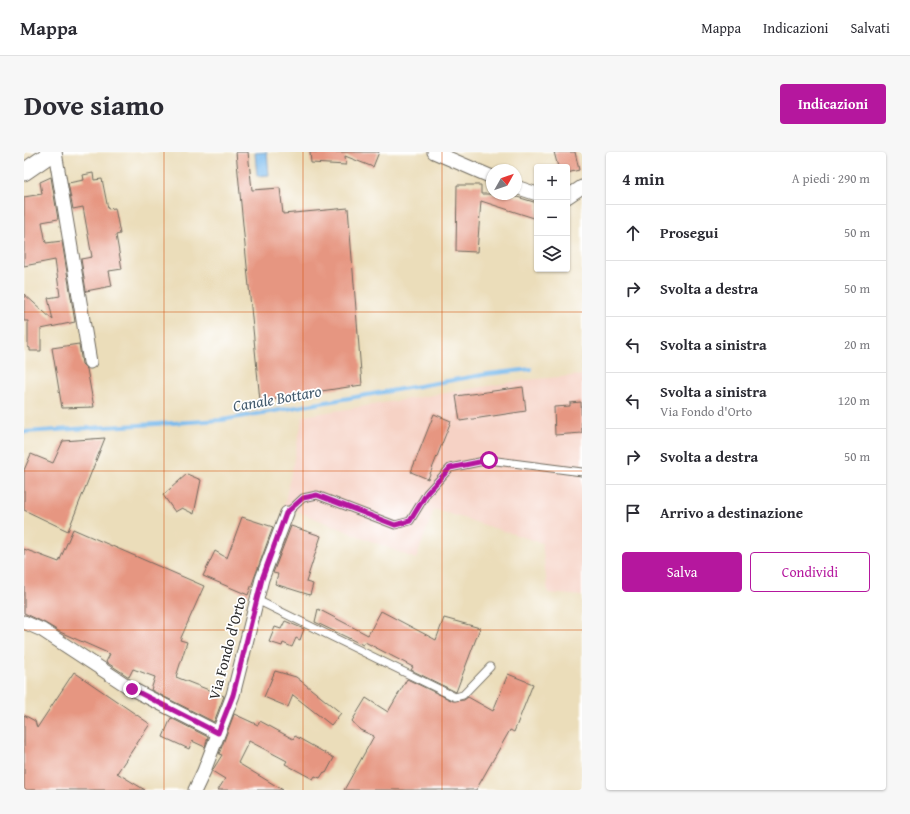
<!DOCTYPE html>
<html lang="it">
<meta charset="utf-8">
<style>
:root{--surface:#fff;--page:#f7f7f7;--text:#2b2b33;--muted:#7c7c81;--line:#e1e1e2;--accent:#b5179e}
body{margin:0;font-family:"Gentium Book Plus",serif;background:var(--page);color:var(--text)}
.controls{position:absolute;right:12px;top:12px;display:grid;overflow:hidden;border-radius:4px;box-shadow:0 1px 3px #0004}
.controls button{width:36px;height:36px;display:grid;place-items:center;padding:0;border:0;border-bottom:1px solid var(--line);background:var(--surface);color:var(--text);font:20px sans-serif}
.compass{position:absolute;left:462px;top:12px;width:36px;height:36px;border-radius:50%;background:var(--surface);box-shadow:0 1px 3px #0004;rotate:50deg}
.stop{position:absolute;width:12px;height:12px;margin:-9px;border:3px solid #b5179e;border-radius:50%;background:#fff}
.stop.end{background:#b5179e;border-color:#fff;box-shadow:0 1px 4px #0008}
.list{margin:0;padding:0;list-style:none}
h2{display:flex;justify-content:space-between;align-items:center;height:52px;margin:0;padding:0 16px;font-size:17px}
h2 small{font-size:13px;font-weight:400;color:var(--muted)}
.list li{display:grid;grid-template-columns:26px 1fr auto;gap:12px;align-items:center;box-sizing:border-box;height:56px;padding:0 16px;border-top:1px solid var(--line)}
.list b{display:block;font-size:15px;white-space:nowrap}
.list p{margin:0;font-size:13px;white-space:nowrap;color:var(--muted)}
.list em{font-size:13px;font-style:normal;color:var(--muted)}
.actions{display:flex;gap:8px;padding:12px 16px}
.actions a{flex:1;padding:9px 0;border:1px solid var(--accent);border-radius:4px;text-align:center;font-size:14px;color:var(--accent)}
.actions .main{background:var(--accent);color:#fff}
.icon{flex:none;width:22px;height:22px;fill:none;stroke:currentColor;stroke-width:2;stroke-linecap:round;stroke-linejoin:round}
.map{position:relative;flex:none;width:558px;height:638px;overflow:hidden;border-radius:4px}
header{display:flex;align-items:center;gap:24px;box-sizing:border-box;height:56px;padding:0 20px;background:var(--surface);border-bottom:1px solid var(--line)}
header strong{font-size:19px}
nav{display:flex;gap:22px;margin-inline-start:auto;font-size:14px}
.intro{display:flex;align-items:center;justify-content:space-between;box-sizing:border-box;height:96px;padding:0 24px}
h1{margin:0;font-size:28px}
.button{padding:10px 18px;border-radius:4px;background:var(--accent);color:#fff;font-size:14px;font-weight:700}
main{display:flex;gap:24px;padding:0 24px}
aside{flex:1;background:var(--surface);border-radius:4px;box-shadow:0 1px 3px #0004}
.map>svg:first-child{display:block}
.built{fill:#f6d2c5}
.water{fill:#77b9ed;stroke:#51728c}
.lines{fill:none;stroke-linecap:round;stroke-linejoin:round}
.stream{stroke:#77b9ed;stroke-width:4}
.building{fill:#e69681}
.service-casing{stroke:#6e695d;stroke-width:9}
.minor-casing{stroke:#6e695d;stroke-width:15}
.tertiary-casing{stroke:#6e695d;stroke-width:19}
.service{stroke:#fff;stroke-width:7}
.minor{stroke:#fff;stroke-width:13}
.tertiary{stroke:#fff;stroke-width:17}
.route{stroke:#b5179e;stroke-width:5}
.grid{fill:none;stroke:#d5540f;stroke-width:1;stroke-opacity:0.55}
.labels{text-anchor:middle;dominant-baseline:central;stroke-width:3.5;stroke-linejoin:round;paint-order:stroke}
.street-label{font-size:15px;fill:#2b2b2b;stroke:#fff}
.water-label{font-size:16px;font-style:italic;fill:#465d6f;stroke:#fff}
</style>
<header>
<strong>Mappa</strong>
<nav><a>Mappa</a><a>Indicazioni</a><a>Salvati</a></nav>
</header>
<div class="intro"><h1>Dove siamo</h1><a class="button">Indicazioni</a></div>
<main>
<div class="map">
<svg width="558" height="638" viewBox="0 0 558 638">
<rect width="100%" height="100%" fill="#fff"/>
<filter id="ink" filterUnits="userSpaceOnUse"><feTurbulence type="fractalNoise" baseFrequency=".025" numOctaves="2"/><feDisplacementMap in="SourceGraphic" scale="8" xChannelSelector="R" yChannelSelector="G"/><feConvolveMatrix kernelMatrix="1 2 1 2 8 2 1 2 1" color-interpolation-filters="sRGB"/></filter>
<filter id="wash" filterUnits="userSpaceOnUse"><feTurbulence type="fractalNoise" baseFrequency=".012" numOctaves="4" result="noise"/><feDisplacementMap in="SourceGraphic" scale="16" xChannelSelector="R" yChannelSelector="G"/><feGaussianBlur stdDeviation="0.9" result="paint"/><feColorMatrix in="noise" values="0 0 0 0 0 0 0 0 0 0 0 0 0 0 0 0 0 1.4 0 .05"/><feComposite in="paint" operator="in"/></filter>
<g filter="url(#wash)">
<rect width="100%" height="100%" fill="#ebddba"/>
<polygon class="built" points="558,223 558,444 524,441 518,391 410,357 392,407 260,354 279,264 501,228"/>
<polygon class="water" points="243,0 245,23 233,24 231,1"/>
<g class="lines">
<polyline class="stream" points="0,280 198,268 464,222 507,217"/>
</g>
<g id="blocks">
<g class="building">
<polygon points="212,0 224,0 228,38 256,36 259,62 324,56 338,233 277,242 277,244 236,249"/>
<polygon points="286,0 355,0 349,15 321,4 322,13 287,11"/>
<polygon points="530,0 551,0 555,18 543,21 543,15 534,15"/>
<polygon points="69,21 70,28 78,27 84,57 91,56 96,82 92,83 98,117 85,119 88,134 62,139 57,107 68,105 59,55 49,57 44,31 60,28 59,23"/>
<polygon points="27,25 34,67 18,70 22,91 38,89 51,170 17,177 17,199 6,199 6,196 4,195 4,169 0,169 0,142 29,168 24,146 36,144 31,108 0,114 0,45 18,42 16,30"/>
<polygon points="433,33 457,33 457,42 483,42 513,51 513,67 457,49 453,100 432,99"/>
<polygon points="55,192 58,212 63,217 70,255 38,256 28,196"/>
<polygon points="499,235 502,259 436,269 432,244"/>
<polygon points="557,250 558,281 531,283 530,255 546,254 546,251"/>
<polygon points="410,262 427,269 404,327 387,320"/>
<polygon points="81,286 44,379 0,358 0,318 7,302 29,311 39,289"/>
<polygon points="163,322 177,328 170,362 158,356 151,360 139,343"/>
<polygon points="218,365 249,375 224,443 179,424 191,399 203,406"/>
<polygon points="267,374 297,384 282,430 289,432 286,443 251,432 254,422 249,421"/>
<polygon points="49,377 180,434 156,488 163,490 152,525 200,544 190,570 127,538 131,525 109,517 105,525 82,510 86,502 36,480 21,471 0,461 0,397 35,410"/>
<polygon points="294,457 344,483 357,459 412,488 420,466 456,476 432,540 387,518 389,515 341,490 339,493 291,470"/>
<polygon points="261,469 280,477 276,488 272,486 268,495 259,491 258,494 245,490 251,475 257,477"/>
<polygon points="251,519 272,525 317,561 307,573 269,543 264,555 240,545"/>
<polygon points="50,520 126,572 93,621 121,638 0,638 0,563 11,569 13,576"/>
<polygon points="484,522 509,532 490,580 486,578 452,638 320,638 350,584 336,578 328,569 342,546 364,560 383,527 429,549 440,548 444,545 469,559"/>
<polygon points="210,562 234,573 236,569 269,587 271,584 310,606 302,621 300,620 296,626 291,624 289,627 261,612 263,609 225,589 214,611 259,638 194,638 201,627 188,619 198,603 195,602"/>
<polygon points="147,566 184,585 181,595 168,589 165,597 139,585"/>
</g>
</g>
</g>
<g filter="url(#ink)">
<use href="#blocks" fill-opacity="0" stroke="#6e695d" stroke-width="1"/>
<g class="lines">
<g class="service-casing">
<g id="service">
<polyline points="263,361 279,346 293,343 371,373 386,369 403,341 426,316 465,308 558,320"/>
<polyline points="233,448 431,545 439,543 466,515"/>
</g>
</g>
<g class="minor-casing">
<g id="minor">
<polyline points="31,0 66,210"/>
<polyline points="410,0 468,25"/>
<polyline points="492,35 513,42"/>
<polyline points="543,45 558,35"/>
<polyline points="0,470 18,478 108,537 194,581"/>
<polyline points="171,638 180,619 209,543 238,427 263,361"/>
</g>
</g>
<g class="tertiary-casing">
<polyline id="tertiary" points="0,20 29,0"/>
</g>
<use href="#service" class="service"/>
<use href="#minor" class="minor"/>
<use href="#tertiary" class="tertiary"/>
</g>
</g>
<g class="lines" filter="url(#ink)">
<polyline class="route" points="108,537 194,581 209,543 238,427 262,361 279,346 293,343 371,373 386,369 403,341 426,316 465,308"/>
</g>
<path class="grid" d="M140,0V638M279,0V638M418,0V638M0,160H558M0,319H558M0,478H558"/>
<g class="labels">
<g class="street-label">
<text transform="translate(203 496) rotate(-75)">Via Fondo d'Orto</text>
</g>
<g class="water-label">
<text transform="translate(253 246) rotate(-10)">Canale Bottaro</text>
</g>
</g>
</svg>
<div class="controls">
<button>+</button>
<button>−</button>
<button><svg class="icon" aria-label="layers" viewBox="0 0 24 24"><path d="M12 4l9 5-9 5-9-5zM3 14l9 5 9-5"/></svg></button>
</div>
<svg class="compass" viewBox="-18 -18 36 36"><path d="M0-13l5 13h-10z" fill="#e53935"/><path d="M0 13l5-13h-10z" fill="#7c7c81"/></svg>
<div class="stop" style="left:465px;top:308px"></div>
<div class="stop end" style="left:108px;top:537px"></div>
</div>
<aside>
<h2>4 min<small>A piedi · 290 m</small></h2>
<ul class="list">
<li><svg class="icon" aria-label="ahead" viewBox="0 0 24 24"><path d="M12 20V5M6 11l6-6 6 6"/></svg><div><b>Prosegui</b></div><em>50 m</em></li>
<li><svg class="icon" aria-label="right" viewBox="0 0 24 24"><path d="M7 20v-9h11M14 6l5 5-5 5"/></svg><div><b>Svolta a destra</b></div><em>50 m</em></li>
<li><svg class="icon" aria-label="left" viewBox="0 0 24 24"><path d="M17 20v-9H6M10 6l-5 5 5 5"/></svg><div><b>Svolta a sinistra</b></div><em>20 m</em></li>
<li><svg class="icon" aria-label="left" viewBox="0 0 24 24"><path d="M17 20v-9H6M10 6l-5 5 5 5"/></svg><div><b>Svolta a sinistra</b><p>Via Fondo d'Orto</p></div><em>120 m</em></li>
<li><svg class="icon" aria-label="right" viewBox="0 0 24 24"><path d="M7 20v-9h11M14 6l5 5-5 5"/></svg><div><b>Svolta a destra</b></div><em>50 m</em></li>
<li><svg class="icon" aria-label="arrive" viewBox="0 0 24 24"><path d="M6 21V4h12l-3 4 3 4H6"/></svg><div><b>Arrivo a destinazione</b></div></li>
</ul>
<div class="actions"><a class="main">Salva</a><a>Condividi</a></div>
</aside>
</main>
